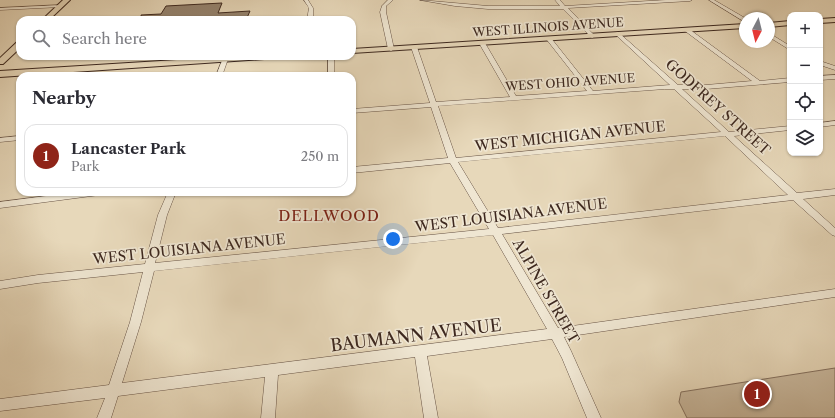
<!DOCTYPE html>
<meta charset="utf-8">
<style>
:root{--surface:#fff;--page:#f2f2f3;--text:#2b2b33;--muted:#7c7c81;--line:#e1e1e2;--accent:#8f2418}
body{margin:0;font-family:"Libre Caslon Text",serif;background:var(--page);color:var(--text)}
.controls{position:absolute;right:12px;top:12px;display:grid;overflow:hidden;border-radius:8px;box-shadow:0 1px 3px #0004}
.controls button{width:36px;height:36px;display:grid;place-items:center;padding:0;border:0;border-bottom:1px solid var(--line);background:var(--surface);color:var(--text);font:20px sans-serif}
.compass{position:absolute;left:739px;top:12px;width:36px;height:36px;border-radius:50%;background:var(--surface);box-shadow:0 1px 3px #0004;rotate:187deg}
.you{position:absolute;left:393px;top:239px;width:14px;height:14px;margin:-10px;border:3px solid #fff;border-radius:50%;background:#1a73e8;box-shadow:0 0 0 6px #1a73e833}
.badge{display:grid;place-items:center;width:26px;height:26px;border-radius:50%;background:var(--accent);color:#fff;font-size:13px;font-weight:700}
.pin{position:absolute;translate:-50% -50%;border:2px solid #fff;box-shadow:0 1px 4px #0006}
.list{margin:0;padding:0;list-style:none}
h2{display:flex;justify-content:space-between;align-items:center;height:52px;margin:0;padding:0 16px;font-size:17px}
h2 small{font-size:13px;font-weight:400;color:var(--muted)}
.list li{display:grid;grid-template-columns:26px 1fr auto;gap:12px;align-items:center;box-sizing:border-box;height:64px;margin:0 8px 8px;padding:0 8px;border:1px solid var(--line);border-radius:12px}
.list b{display:block;font-size:15px;white-space:nowrap}
.list p{margin:0;font-size:13px;white-space:nowrap;color:var(--muted)}
.list em{font-size:13px;font-style:normal;color:var(--muted)}
.icon{flex:none;width:22px;height:22px;fill:none;stroke:currentColor;stroke-width:2;stroke-linecap:round;stroke-linejoin:round}
.map{position:relative;flex:none;width:835px;height:418px;overflow:hidden}
.search{position:absolute;background:var(--surface);box-shadow:0 1px 3px #0004;left:16px;top:16px;width:340px;height:44px;display:flex;align-items:center;gap:10px;box-sizing:border-box;padding:0 14px;border-radius:12px;color:var(--muted);font-size:15px}
.panel{position:absolute;background:var(--surface);box-shadow:0 1px 3px #0004;left:16px;top:72px;width:340px;height:124px;border-radius:12px}
.map>svg:first-child{display:block}
.green{fill:#cabaa0;stroke:#847160}
.building{fill:#958470;stroke:#3d281f}
.lines{fill:none;stroke-linecap:round;stroke-linejoin:round}
.minor-casing{stroke:#685446;stroke-width:1}
.major-casing{stroke:#3d281f;stroke-width:2}
.minor{fill:#efe6d2;fill-rule:evenodd}
.major{fill:#e7d8ba;fill-rule:evenodd}
.labels{text-anchor:middle;dominant-baseline:central;stroke-width:3.5;stroke-linejoin:round;paint-order:stroke}
.far-street-label{font-size:12px;fill:#3d281f;stroke:#efe6d2}
.street-label{font-size:14px;fill:#3d281f;stroke:#efe6d2}
.neighbourhood-label{font-size:15px;letter-spacing:1px;fill:#7a1f14;stroke:#efe6d2}
.near-street-label{font-size:17px;fill:#3d281f;stroke:#efe6d2}
</style>
<div class="map">
<svg width="835" height="418" viewBox="0 0 835 418">
<rect width="100%" height="100%" fill="#e7d8ba"/>
<filter id="stains"><feTurbulence type="fractalNoise" baseFrequency=".005" numOctaves="4"/><feColorMatrix values="0 0 0 0 .2 0 0 0 0 .09 0 0 0 0 .02 0 0 0 .5 -.17"/></filter>
<radialGradient id="worn" r=".72"><stop offset=".6" stop-color="#630" stop-opacity="0"/><stop offset="1" stop-color="#630" stop-opacity=".3"/></radialGradient>
<polygon class="green" points="835,368 835,418 687,418 679,402 681,392"/>
<polygon class="building" points="222,3 218,13 250,11 246,20 142,20 141,15 161,14 166,6"/>
<g class="lines">
<g class="minor-casing">
<g id="minor">
<polygon points="304,0 308,0 313,8 313,20 307,20 309,8"/>
<polygon points="388,0 393,0 386,6 386,12 394,49 391,51 388,49 380,12 382,6"/>
<polygon points="420,0 488,6 560,6 555,0 560,0 565,6 666,0 692,0 690,1 568,8 594,35 595,36 592,38 563,9 488,9 455,6"/>
<polygon points="709,0 714,0 745,18 745,22"/>
<polygon points="63,5 63,6 61,7 0,10 0,8"/>
<path d="M685,29H689L760,81L790,78V82L706,89H682L729,132L790,126V130L734,136L797,193L835,189V195L803,199L835,228V236L832,235L793,200L502,234L558,328L835,289V297L564,337L571,351L601,418H587L562,358L552,339L427,356L438,418H424L415,357L278,375L275,418H261L265,377L118,396L111,418H97L105,398L0,411V399L109,385L130,322L143,272L38,283L0,289V281L38,275L145,264L158,215L168,192H176L167,215L155,263L489,229L450,163L352,173V167L448,158L431,107L352,113V109L430,103L411,47L412,46L417,47L436,102L510,97L479,43L482,41L485,43L516,96L587,91L547,40V38H551L593,91L670,85L616,35V33L618,32L678,85H706L752,81L685,31ZM665,89H674L721,132L456,158L438,106ZM725,136L788,195L498,228L458,162ZM493,235L547,329L122,383L141,322L154,271Z"/>
<polygon points="769,33 790,46 790,50 769,37"/>
<rect x="328" y="56" width="6" height="20"/>
<polygon points="223,58 228,59 222,76 216,76"/>
<polygon points="820,61 835,66 835,70 820,65"/>
<polygon points="835,75 835,79 820,80 820,76"/>
<polygon points="835,121 835,125 820,127 820,123"/>
<polygon points="20,136 20,140 0,142 0,138"/>
<polygon points="77,192 103,192 99,195 0,208 0,202"/>
</g>
</g>
<g class="major-casing">
<g id="major">
<polygon points="63,0 70,0 49,20 42,20"/>
<polygon points="835,18 835,22 820,23 820,19"/>
<polygon points="790,21 790,25 769,27 769,23"/>
<polygon points="745,24 745,28 352,53 352,49"/>
<polygon points="17,42 20,42 20,48 3,64 0,64 0,58"/>
<polygon points="241,56 282,56 278,58 0,77 0,71"/>
</g>
</g>
<use href="#minor" class="minor"/>
<use href="#major" class="major"/>
</g>
<g class="labels">
<g class="far-street-label">
<text transform="translate(548 27) rotate(-4)">WEST ILLINOIS AVENUE</text>
<text transform="translate(570 82) rotate(-4)">WEST OHIO AVENUE</text>
</g>
<g class="street-label">
<text transform="translate(718 107) rotate(42)">GODFREY STREET</text>
<text transform="translate(570 136) rotate(-6)">WEST MICHIGAN AVENUE</text>
<text transform="translate(511 215) rotate(-7)">WEST LOUISIANA AVENUE</text>
<text transform="translate(189 249) rotate(-6)">WEST LOUISIANA AVENUE</text>
<text transform="translate(546 291) rotate(60)">ALPINE STREET</text>
</g>
<g class="neighbourhood-label">
<text x="329" y="215">DELLWOOD</text>
</g>
<g class="near-street-label">
<text transform="translate(416 335) rotate(-7)">BAUMANN AVENUE</text>
</g>
</g>
<rect width="100%" height="100%" filter="url(#stains)"/>
<rect width="100%" height="100%" fill="url(#worn)"/>
</svg>
<div class="controls">
<button>+</button>
<button>−</button>
<button><svg class="icon" aria-label="locate" viewBox="0 0 24 24"><circle cx="12" cy="12" r="6"/><path d="M12 2v4M12 18v4M2 12h4M18 12h4"/></svg></button>
<button><svg class="icon" aria-label="layers" viewBox="0 0 24 24"><path d="M12 4l9 5-9 5-9-5zM3 14l9 5 9-5"/></svg></button>
</div>
<svg class="compass" viewBox="-18 -18 36 36"><path d="M0-13l5 13h-10z" fill="#e53935"/><path d="M0 13l5-13h-10z" fill="#7c7c81"/></svg>
<div class="you"></div>
<div class="pin badge" style="left:757px;top:394px">1</div>
<div class="search"><svg class="icon" aria-label="search" viewBox="0 0 24 24"><circle cx="10" cy="10" r="6"/><path d="M15 15l6 6"/></svg>Search here</div>
<section class="panel">
<h2>Nearby<small></small></h2>
<ul class="list">
<li><span class="badge">1</span><div><b>Lancaster Park</b><p>Park</p></div><em>250 m</em></li>
</ul>
</section>
</div>
